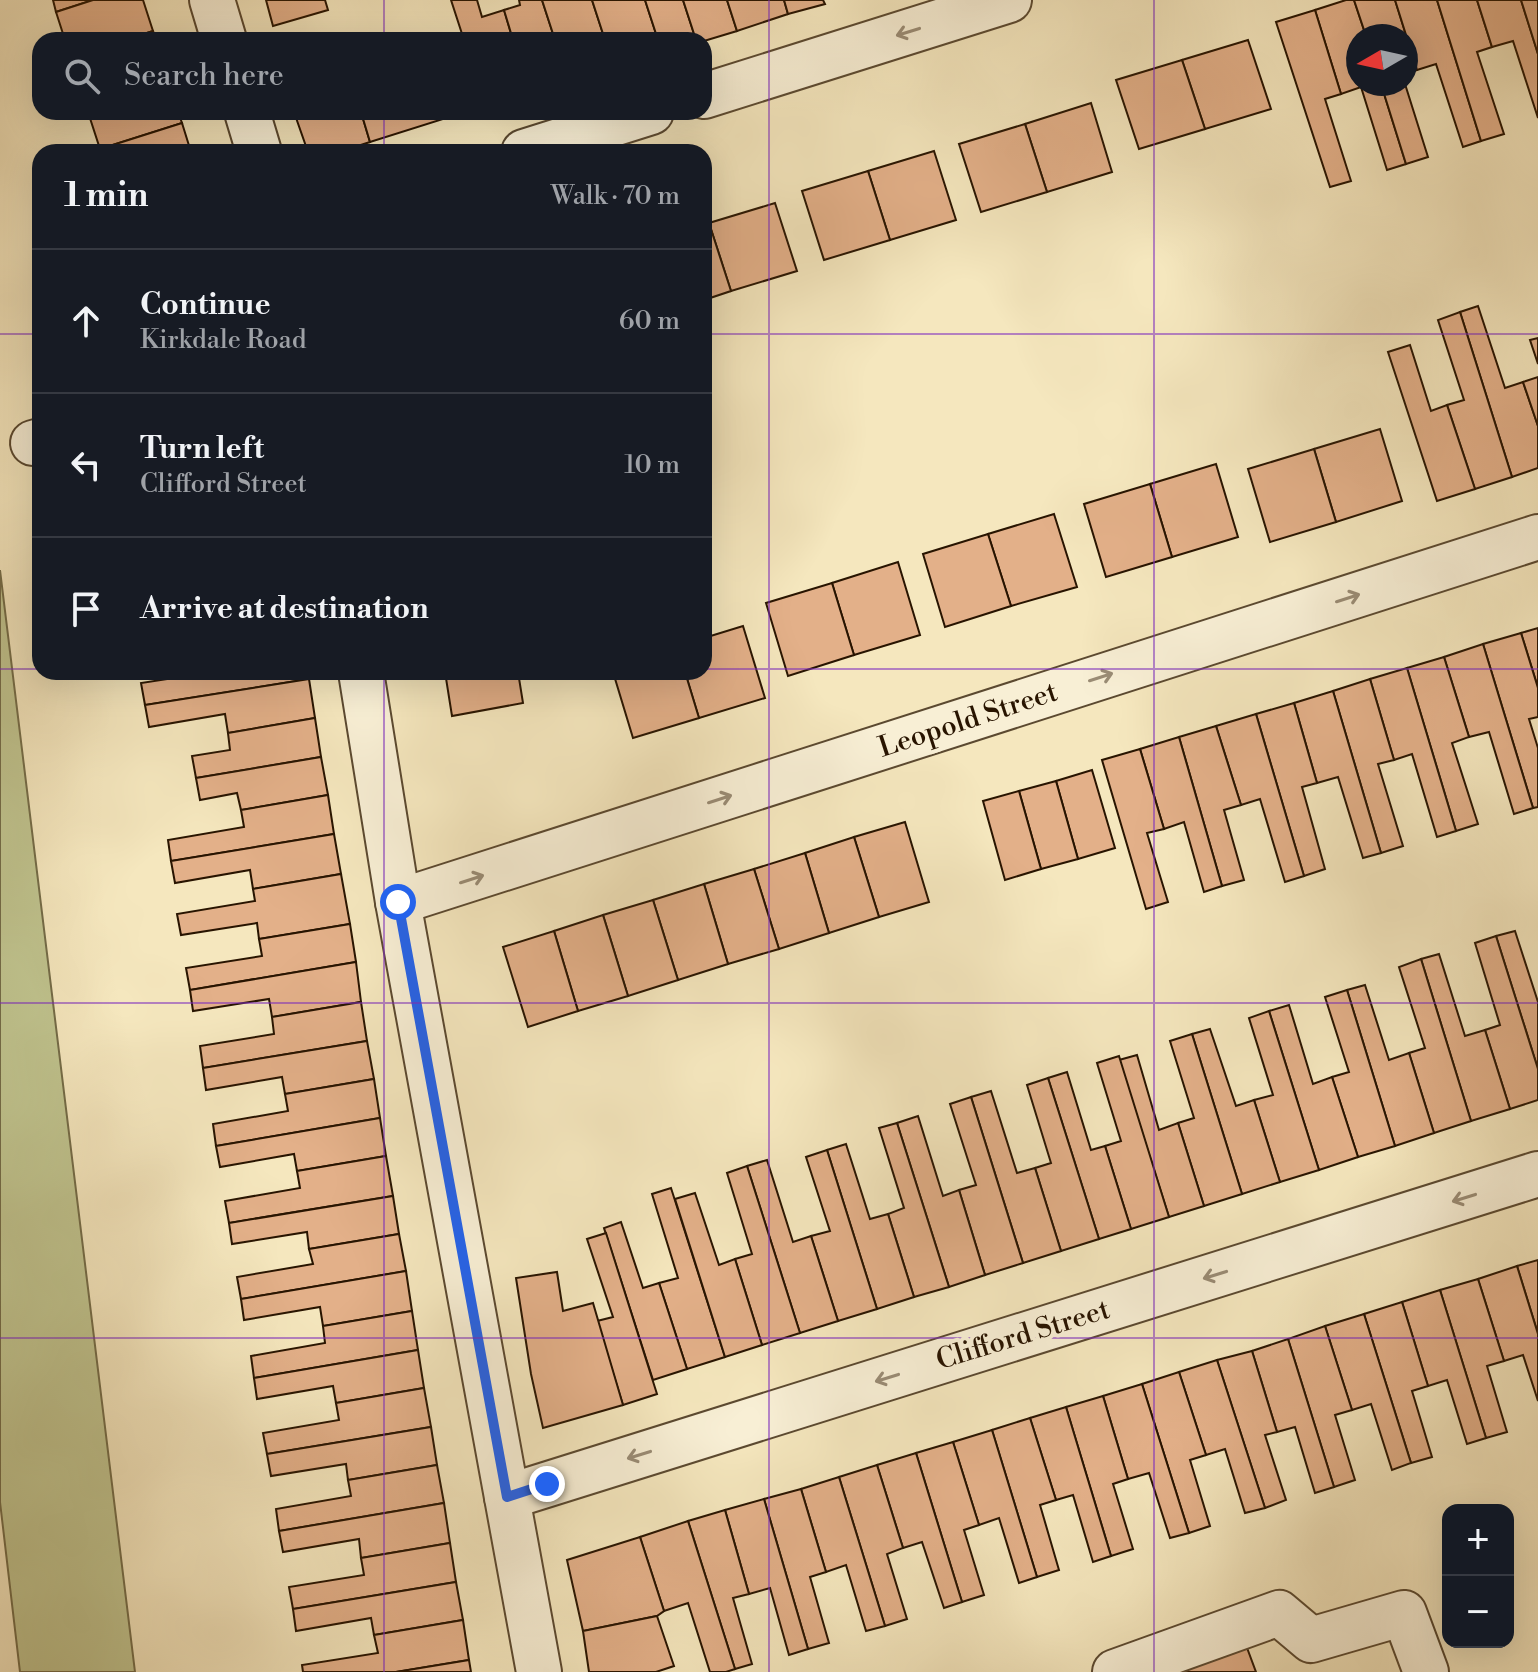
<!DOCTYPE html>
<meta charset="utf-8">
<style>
:root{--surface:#171b24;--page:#242831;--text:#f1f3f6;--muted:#9ea1a6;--line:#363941}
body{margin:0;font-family:"Libre Bodoni",serif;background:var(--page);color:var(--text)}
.controls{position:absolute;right:24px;bottom:24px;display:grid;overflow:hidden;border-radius:16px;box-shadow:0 8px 32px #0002}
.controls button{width:72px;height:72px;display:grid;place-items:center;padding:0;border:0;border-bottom:2px solid var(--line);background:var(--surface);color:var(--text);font:40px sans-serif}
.compass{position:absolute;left:1346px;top:24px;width:72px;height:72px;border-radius:50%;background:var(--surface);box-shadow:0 8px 32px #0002;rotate:261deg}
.stop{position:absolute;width:24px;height:24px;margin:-18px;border:6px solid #2563eb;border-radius:50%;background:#fff}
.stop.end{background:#2563eb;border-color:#fff;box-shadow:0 2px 8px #0008}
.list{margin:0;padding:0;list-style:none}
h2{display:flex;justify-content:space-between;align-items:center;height:104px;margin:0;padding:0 32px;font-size:34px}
h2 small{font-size:26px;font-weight:400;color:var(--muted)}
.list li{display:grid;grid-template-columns:52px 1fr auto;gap:24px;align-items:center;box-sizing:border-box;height:144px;padding:0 32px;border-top:2px solid var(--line)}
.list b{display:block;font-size:30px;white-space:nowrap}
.list p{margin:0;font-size:26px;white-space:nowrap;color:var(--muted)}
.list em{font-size:26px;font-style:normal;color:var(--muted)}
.icon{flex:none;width:44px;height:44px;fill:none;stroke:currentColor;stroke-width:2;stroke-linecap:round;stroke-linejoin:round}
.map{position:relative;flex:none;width:1538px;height:1672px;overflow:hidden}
.search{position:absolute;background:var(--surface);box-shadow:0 8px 32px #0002;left:32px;top:32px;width:680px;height:88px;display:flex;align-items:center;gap:20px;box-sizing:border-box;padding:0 28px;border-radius:24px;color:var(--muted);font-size:30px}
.panel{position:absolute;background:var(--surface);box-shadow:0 8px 32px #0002;left:32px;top:144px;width:680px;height:536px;border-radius:24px}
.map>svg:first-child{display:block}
.green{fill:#c0c48f;stroke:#746c48;stroke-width:2}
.building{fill:#e3b089;stroke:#281400;stroke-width:2}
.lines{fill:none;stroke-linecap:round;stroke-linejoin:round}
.minor-casing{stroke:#5b4930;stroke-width:48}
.minor{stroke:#f8efd5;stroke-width:44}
.oneway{stroke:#9a8c75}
.route{stroke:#2563eb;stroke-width:10}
.grid{fill:none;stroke:#7b2cbf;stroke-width:2;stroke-opacity:0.55}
.labels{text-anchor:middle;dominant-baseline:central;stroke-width:8;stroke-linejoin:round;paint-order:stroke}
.street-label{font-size:28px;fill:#281400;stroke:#f8efd5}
</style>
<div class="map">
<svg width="1538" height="1672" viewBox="0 0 1538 1672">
<rect width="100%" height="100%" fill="#f5e7be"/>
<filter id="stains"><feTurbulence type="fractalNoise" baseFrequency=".0025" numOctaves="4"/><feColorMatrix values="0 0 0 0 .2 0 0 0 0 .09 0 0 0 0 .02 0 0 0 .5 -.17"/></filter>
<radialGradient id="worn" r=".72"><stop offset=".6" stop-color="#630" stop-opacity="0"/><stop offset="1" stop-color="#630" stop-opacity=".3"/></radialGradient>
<polygon class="green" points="0,570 135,1672 20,1672 0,1502"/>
<g class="building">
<polygon points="53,0 93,0 56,12"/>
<polygon points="93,0 143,0 153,31 125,40 65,40 56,12"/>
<polygon points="266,0 325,0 328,10 273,26"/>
<polygon points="451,0 477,0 482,17 504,10 513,40 464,40"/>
<polygon points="519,0 542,0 555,40 513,40 504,10 520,5"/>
<polygon points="542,0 592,0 605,40 555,40"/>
<polygon points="592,0 645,0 658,40 605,40"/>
<polygon points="645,0 683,0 696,40 658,40"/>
<polygon points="683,0 727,0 737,31 704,41 696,40"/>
<polygon points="727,0 784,0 788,14 737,31"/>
<polygon points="784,0 823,0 825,4 788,14"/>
<polygon points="1346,0 1354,0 1366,36 1358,36 1358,84 1381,84 1406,164 1387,170 1361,87 1341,94 1315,10"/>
<polygon points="1354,0 1395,0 1417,70 1406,74 1406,36 1366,36"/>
<polygon points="1395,0 1437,0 1481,141 1463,147 1436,64 1417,70"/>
<polygon points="1437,0 1477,0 1492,47 1477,52 1504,134 1481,141"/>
<polygon points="1477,0 1521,0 1538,54 1538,118 1513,41 1492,47"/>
<polygon points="1521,0 1538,0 1538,54"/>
<polygon points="1315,10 1341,94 1325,99 1351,181 1330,187 1276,22"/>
<polygon points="153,31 156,40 125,40"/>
<polygon points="1248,40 1271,109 1205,129 1182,60"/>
<polygon points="1182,60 1205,129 1139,149 1116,80"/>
<polygon points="1381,84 1405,84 1428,157 1406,164"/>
<polygon points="1091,103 1112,172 1047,192 1025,124"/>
<polygon points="88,112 178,112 182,123 100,149"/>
<polygon points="294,112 361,112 370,142 339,152 308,152"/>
<polygon points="361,112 458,112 459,114 370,142"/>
<polygon points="182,123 191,152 100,152 100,149"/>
<polygon points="1025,124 1047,192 981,212 959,144"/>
<polygon points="934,151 956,220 890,240 868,171"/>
<polygon points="868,171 890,240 824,260 802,191"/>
<polygon points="775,203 797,271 731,291 709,223"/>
<polygon points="709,223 731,291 704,300 704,225"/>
<polygon points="1478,306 1505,388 1523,382 1538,426 1538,468 1512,477 1460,312"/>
<polygon points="1460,312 1512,477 1475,489 1447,405 1464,400 1438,320"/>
<polygon points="1538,338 1538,364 1530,340"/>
<polygon points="1410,345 1431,411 1447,405 1475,489 1437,501 1388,352"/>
<polygon points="1538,377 1538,426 1523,382"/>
<polygon points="1380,429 1402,501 1336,522 1314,449"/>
<polygon points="1314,449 1336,522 1270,542 1248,469"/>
<polygon points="1216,464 1238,537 1172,557 1150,484"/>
<polygon points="1150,484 1172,557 1106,577 1084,504"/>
<polygon points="1054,514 1077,587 1011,606 988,534"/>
<polygon points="988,534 1011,606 945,627 923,554"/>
<polygon points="898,562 920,635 854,655 832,583"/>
<polygon points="832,583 854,655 788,676 766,603"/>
<polygon points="743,626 765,698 699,718 685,672 704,672 704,638"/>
<polygon points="1538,628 1538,688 1521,633"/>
<polygon points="1521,633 1538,688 1538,717 1529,719 1538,748 1538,807 1533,808 1483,644"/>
<polygon points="1483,644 1533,808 1514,814 1489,732 1469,737 1444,657"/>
<polygon points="1444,657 1469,737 1452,743 1478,824 1456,831 1407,668"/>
<polygon points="1407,668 1456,831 1437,837 1412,754 1394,760 1370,679"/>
<polygon points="213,672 308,672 309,679 145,705 141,683"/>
<polygon points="445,672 518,672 523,703 452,716"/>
<polygon points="613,672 685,672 699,718 633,738"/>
<polygon points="309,679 315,718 228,733 225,714 149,727 145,705"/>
<polygon points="1370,679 1394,760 1378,764 1403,846 1381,853 1333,691"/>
<polygon points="1333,691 1381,853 1363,858 1338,777 1317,783 1294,703"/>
<polygon points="1294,703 1317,783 1302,787 1325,869 1304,876 1256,714"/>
<polygon points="1256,714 1304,876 1285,882 1260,799 1241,805 1216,726"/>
<polygon points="315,718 321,757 196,778 192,756 230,750 228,733"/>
<polygon points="1216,726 1241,805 1224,810 1244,880 1222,886 1179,737"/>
<polygon points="1179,737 1222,886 1204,892 1184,822 1164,829 1140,749"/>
<polygon points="1140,749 1164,829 1147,833 1168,902 1146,909 1102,760"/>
<polygon points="321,757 328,795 241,810 237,793 200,800 196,778"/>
<polygon points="1092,770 1115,848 1078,859 1056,781"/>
<polygon points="1056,781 1078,859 1041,869 1019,791"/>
<polygon points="1019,791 1041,869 1005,880 983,801"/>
<polygon points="328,795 334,834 171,861 168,840 244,827 241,810"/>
<polygon points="905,822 929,902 879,917 854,837"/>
<polygon points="334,834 341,874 253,889 250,870 175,883 171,861"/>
<polygon points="854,837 879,917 829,933 805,853"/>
<polygon points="805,853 829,933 779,949 754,869"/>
<polygon points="754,869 779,949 728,964 704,884"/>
<polygon points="341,874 350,924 259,939 257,923 181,935 177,914 255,901 253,889"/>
<polygon points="704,884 728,964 678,980 653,900"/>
<polygon points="653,900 678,980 628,996 603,915"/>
<polygon points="603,915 628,996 578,1011 554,931"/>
<polygon points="350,924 356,962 190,990 186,968 262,956 259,939"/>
<polygon points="554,931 578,1011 528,1027 503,947"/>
<polygon points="1515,931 1538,1002 1538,1069 1496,936"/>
<polygon points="1496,936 1538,1069 1538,1100 1510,1109 1485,1030 1500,1025 1475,943"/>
<polygon points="1439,954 1465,1036 1485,1030 1510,1109 1471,1121 1421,959"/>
<polygon points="1421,959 1471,1121 1434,1133 1409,1053 1425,1048 1399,967"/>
<polygon points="356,962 361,1002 272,1017 269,999 193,1011 190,990"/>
<polygon points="1365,985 1389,1060 1409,1053 1434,1133 1395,1146 1347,990"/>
<polygon points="1347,990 1395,1146 1358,1157 1332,1077 1349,1072 1325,997"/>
<polygon points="361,1002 367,1041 203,1068 200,1046 274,1034 272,1017"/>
<polygon points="1289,1005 1313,1084 1332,1077 1358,1157 1319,1170 1269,1011"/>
<polygon points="1269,1011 1319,1170 1280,1182 1254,1100 1273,1095 1249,1018"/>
<polygon points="1210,1029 1236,1106 1254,1100 1280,1182 1242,1194 1192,1034"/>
<polygon points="1192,1034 1242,1194 1204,1206 1178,1123 1194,1118 1170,1041"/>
<polygon points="367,1041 374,1079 285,1094 282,1077 206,1090 203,1068"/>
<polygon points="1137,1055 1159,1130 1178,1123 1204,1206 1169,1217 1119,1060"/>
<polygon points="1119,1056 1169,1217 1131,1229 1105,1146 1121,1141 1097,1063"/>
<polygon points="1067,1072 1091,1150 1105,1146 1131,1229 1099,1239 1048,1078"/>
<polygon points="1048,1078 1099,1239 1061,1251 1035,1168 1051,1163 1027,1085"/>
<polygon points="374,1079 380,1118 216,1146 213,1124 288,1111 285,1094"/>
<polygon points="991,1091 1017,1173 1035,1168 1061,1251 1023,1263 971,1097"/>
<polygon points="971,1097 1023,1263 985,1275 959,1190 976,1185 950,1104"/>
<polygon points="918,1116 943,1196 959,1190 985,1275 949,1287 897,1123"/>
<polygon points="380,1118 386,1156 297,1171 294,1154 220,1167 216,1146"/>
<polygon points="897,1123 949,1287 914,1297 888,1214 904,1208 879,1128"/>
<polygon points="846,1144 870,1219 888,1214 914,1297 877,1309 827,1150"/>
<polygon points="827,1150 877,1309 838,1321 811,1236 830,1231 806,1157"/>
<polygon points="386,1156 393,1196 229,1223 225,1201 300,1188 297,1171"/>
<polygon points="767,1160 793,1242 811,1236 838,1321 800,1333 747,1166"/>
<polygon points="747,1166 800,1333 762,1345 735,1259 752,1254 727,1173"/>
<polygon points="671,1188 725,1357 687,1369 659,1283 678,1278 652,1194"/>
<polygon points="695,1193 719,1265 735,1259 762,1345 725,1357 675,1199"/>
<polygon points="393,1196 399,1234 309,1249 307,1232 232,1244 229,1223"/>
<polygon points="621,1222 643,1288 659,1283 687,1369 653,1380 604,1228"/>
<polygon points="606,1233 657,1394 623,1405 597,1321 613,1317 587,1239"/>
<polygon points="399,1234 406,1271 241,1299 237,1277 313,1264 309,1249"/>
<polygon points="1538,1260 1538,1334 1517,1266"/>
<polygon points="1517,1266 1538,1334 1538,1401 1523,1355 1504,1361 1478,1279"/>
<polygon points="406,1271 412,1311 323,1326 320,1307 244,1320 241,1299"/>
<polygon points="557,1272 563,1311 593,1303 623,1405 543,1428 531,1374 516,1278"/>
<polygon points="1478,1279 1504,1361 1487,1366 1507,1432 1486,1438 1440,1290"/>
<polygon points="1440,1290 1486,1438 1467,1444 1447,1380 1428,1386 1402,1302"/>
<polygon points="1402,1302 1428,1386 1412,1391 1432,1457 1411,1463 1364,1314"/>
<polygon points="412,1311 418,1350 254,1378 251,1356 325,1343 323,1326"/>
<polygon points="1364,1314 1411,1463 1392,1470 1371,1404 1352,1410 1325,1326"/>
<polygon points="1325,1326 1352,1410 1335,1415 1355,1480 1334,1487 1288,1339"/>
<polygon points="1288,1339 1334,1487 1315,1493 1295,1427 1277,1432 1252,1351"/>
<polygon points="418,1350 424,1388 336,1403 333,1386 257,1399 254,1378"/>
<polygon points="1252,1351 1277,1432 1265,1435 1286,1500 1265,1508 1217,1360"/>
<polygon points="1217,1360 1265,1508 1245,1513 1225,1449 1206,1455 1179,1372"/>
<polygon points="1179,1372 1206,1455 1190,1460 1210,1526 1189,1533 1142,1384"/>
<polygon points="1142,1384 1189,1533 1170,1538 1149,1473 1128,1479 1103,1396"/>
<polygon points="424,1388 431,1427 267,1454 263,1433 339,1420 336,1403"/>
<polygon points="1103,1396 1128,1479 1113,1484 1133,1549 1111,1556 1066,1407"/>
<polygon points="1066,1407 1111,1556 1093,1562 1073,1495 1056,1500 1030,1418"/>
<polygon points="1030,1418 1056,1500 1040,1505 1059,1570 1037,1577 992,1430"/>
<polygon points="431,1427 437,1465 348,1480 346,1464 271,1476 267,1454"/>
<polygon points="992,1430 1037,1577 1019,1583 999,1518 979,1525 953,1442"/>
<polygon points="953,1442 979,1525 964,1530 984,1595 962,1602 916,1453"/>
<polygon points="916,1453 962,1602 944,1608 922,1542 903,1548 877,1465"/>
<polygon points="437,1465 444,1503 279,1531 276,1509 351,1496 348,1480"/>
<polygon points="877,1465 903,1548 887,1554 907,1619 885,1626 839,1477"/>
<polygon points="839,1477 885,1626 866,1631 846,1565 826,1572 801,1489"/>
<polygon points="801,1489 826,1572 810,1577 829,1643 808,1649 764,1499"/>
<polygon points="764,1499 808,1649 789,1655 770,1588 749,1594 725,1510"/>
<polygon points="444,1503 450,1543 361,1558 359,1539 283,1552 279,1531"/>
<polygon points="725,1510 749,1594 733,1598 752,1664 735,1669 688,1521"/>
<polygon points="688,1521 735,1669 726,1672 710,1672 688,1603 664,1611 640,1537"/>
<polygon points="640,1537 664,1611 657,1616 583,1631 567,1560"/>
<polygon points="450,1543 456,1582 293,1609 289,1587 364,1575 361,1558"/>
<polygon points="456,1582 463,1620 374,1635 371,1618 296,1631 293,1609"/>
<polygon points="657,1616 674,1666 656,1672 589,1672 583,1631"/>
<polygon points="463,1620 469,1660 396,1672 303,1672 302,1665 378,1653 374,1635"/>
<polygon points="1243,1637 1256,1672 1167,1672"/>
<polygon points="469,1660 471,1672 396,1672"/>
</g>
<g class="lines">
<g class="minor-casing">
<g id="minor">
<polyline points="212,0 224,40"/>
<polyline points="704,96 1009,0"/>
<polyline points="247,112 259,152"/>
<polyline points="524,152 651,112"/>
<polyline points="33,443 40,441"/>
<polyline points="361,672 398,902 539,1672"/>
<polyline points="398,902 1538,537"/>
<polyline points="507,1497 1538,1174"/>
<polyline points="1115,1672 1279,1613 1311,1640 1404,1613 1426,1672"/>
</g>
</g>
<use href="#minor" class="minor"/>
</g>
<defs><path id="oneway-shaft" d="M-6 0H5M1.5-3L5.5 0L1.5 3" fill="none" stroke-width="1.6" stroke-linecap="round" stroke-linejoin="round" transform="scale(2)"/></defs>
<g class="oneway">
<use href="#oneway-shaft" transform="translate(908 32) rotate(163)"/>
<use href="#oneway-shaft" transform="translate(1348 598) rotate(-18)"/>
<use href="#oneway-shaft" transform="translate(1101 677) rotate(-18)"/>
<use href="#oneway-shaft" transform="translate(720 799) rotate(-18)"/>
<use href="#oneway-shaft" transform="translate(472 879) rotate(-18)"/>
<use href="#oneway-shaft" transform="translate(1464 1198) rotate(163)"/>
<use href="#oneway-shaft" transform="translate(1215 1275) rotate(163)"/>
<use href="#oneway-shaft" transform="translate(887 1378) rotate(163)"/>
<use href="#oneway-shaft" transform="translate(639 1455) rotate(163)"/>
</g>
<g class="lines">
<polyline class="route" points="398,902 507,1497 547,1484"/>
</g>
<path class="grid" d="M384,0V40M769,0V1672M1154,0V1672M384,112V152M0,334H40M704,334H1538M0,669H40M704,669H1538M384,672V1672M0,1003H1538M0,1338H1538"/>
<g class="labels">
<g class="street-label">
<text transform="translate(968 720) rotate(-18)">Leopold Street</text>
<text transform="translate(1023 1335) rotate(-17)">Clifford Street</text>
</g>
</g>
<rect width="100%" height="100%" filter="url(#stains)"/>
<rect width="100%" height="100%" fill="url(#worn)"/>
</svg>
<div class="controls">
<button>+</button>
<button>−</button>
</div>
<svg class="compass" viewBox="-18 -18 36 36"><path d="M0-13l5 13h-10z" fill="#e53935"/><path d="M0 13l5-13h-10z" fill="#9ea1a6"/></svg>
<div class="stop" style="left:398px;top:902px"></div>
<div class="stop end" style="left:547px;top:1484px"></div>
<div class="search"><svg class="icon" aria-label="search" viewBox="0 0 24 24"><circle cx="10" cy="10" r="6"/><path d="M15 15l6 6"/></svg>Search here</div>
<section class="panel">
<h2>1 min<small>Walk · 70 m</small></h2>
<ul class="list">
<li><svg class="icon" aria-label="ahead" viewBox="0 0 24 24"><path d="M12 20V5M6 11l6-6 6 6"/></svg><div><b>Continue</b><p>Kirkdale Road</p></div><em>60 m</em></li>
<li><svg class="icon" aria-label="left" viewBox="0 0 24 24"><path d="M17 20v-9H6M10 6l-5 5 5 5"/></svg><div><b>Turn left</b><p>Clifford Street</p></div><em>10 m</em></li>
<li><svg class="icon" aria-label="arrive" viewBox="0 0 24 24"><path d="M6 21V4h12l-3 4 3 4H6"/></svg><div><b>Arrive at destination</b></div></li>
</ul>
</section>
</div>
